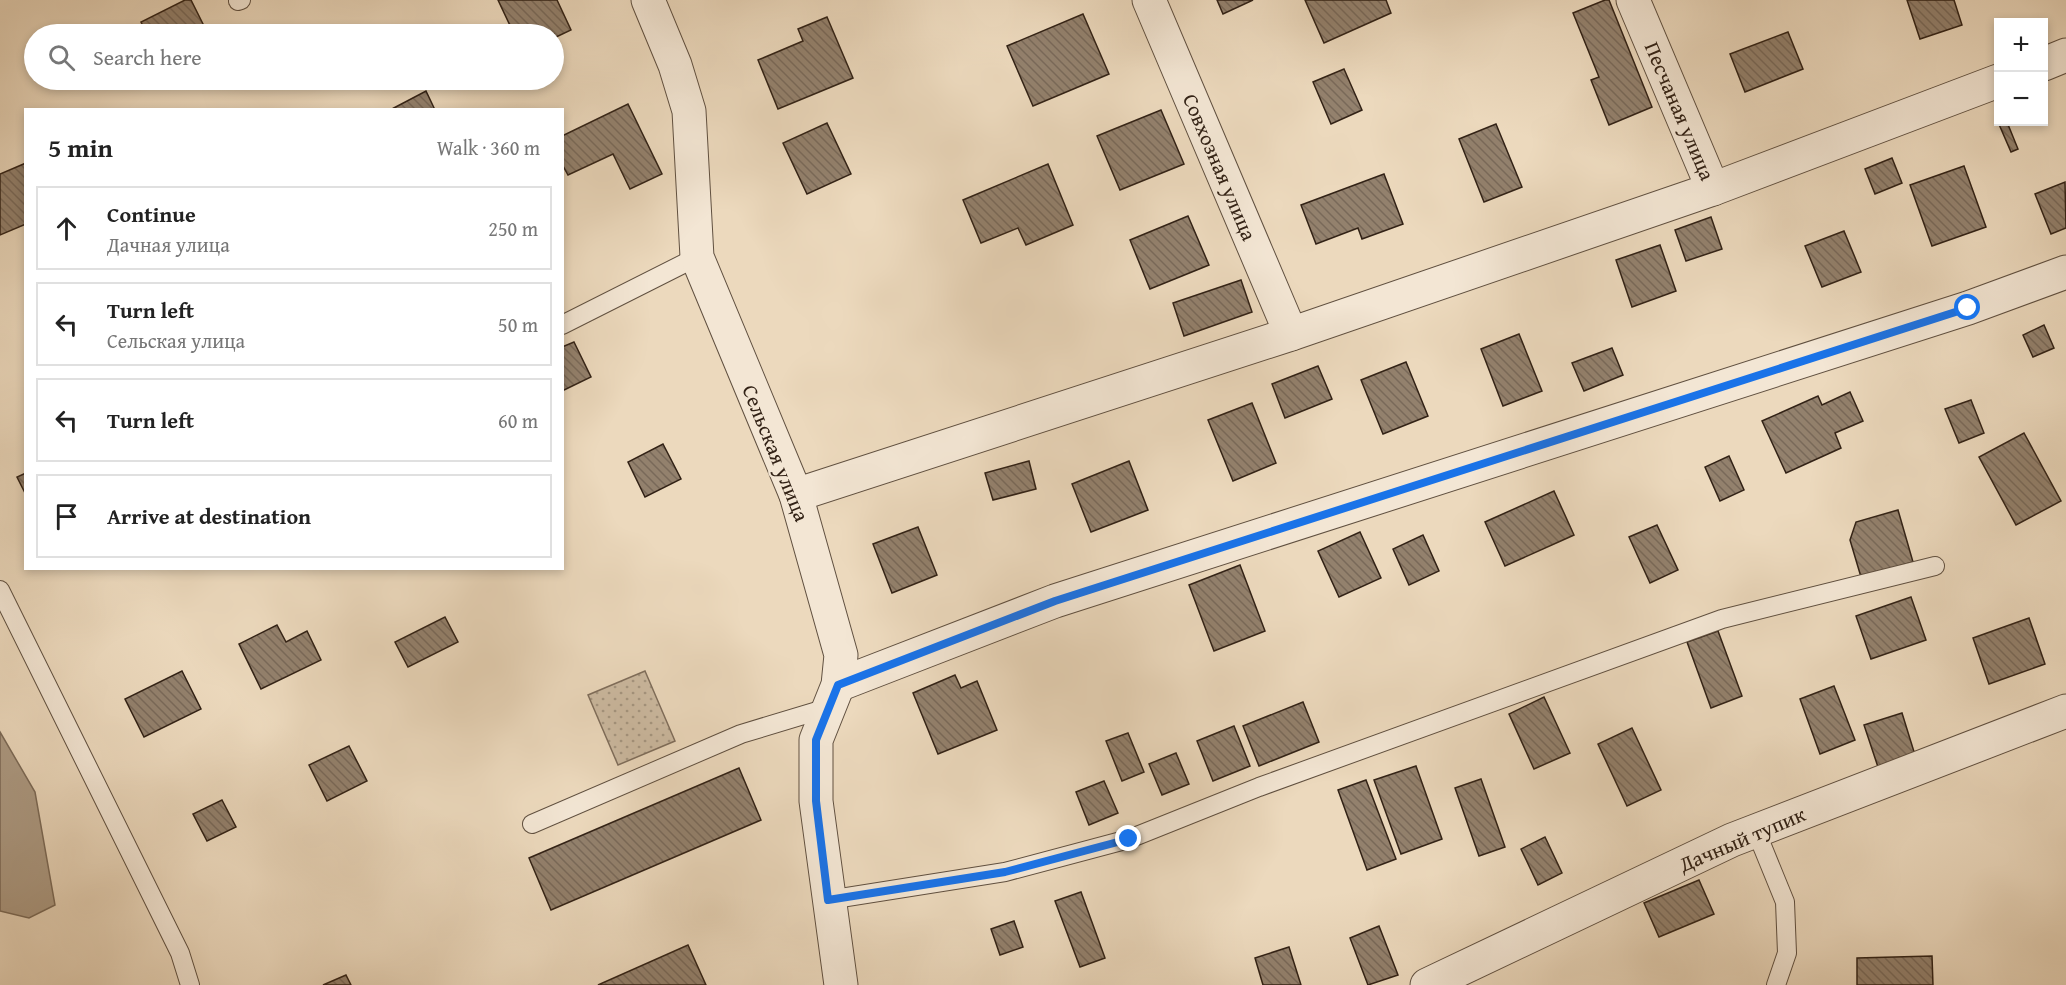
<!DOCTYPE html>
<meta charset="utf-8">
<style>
:root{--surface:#fff;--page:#f6f6f6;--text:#222;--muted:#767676;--line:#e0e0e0}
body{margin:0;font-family:"Gentium Book Plus",serif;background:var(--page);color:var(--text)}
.controls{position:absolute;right:18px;top:18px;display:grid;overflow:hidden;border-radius:0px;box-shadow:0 3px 9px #0003}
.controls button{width:54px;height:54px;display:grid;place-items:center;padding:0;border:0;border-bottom:2px solid var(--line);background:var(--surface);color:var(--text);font:30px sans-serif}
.stop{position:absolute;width:18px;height:18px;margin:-14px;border:4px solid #1a73e8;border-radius:50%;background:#fff}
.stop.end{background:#1a73e8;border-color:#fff;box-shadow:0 2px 6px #0008}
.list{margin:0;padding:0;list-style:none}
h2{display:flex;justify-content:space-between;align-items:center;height:78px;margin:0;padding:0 24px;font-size:26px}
h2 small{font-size:20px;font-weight:400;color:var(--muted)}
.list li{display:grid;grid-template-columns:39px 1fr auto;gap:18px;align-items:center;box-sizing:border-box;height:84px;margin:0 12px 12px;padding:0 12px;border:2px solid var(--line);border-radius:0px}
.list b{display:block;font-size:22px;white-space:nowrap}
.list p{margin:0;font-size:20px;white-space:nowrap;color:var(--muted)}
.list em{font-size:20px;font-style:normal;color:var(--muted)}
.icon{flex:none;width:33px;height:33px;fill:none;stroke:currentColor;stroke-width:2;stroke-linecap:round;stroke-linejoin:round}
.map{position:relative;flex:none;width:2066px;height:985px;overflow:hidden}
.search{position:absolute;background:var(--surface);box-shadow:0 3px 9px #0003;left:24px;top:24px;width:540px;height:66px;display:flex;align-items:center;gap:15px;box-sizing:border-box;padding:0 21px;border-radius:33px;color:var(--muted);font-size:22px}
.panel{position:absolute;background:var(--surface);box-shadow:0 3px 9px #0003;left:24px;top:108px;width:540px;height:462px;border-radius:0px}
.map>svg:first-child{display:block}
.park{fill:url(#park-dots);stroke:#7f6e5c;stroke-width:1.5}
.water{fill:#ad9b84;stroke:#7c6b58;stroke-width:1.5}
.building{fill:url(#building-back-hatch);stroke:#322216;stroke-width:1.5}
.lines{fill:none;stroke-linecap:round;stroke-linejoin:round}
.lane-casing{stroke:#605040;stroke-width:20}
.street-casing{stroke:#605040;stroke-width:35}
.lane{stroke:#f3e6d4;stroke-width:18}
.street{stroke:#f3e6d4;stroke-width:33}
.route{stroke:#1a73e8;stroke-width:8}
.labels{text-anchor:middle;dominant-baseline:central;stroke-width:4.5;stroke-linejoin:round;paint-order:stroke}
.street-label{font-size:21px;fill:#322216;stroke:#f3e6d4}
</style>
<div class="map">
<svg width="2066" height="985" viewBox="0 0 2066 985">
<defs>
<pattern id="park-dots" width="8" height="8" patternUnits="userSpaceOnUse" patternTransform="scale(1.5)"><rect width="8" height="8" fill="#ccbaa1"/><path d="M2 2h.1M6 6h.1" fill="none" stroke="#a69782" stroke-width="1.8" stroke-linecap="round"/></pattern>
<pattern id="building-back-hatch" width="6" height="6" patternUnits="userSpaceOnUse" patternTransform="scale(1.5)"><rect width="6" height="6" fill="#93816d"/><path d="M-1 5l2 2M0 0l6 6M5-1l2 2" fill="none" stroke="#796959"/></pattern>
</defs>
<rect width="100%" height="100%" fill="#ecd9bd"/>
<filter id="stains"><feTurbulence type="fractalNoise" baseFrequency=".00333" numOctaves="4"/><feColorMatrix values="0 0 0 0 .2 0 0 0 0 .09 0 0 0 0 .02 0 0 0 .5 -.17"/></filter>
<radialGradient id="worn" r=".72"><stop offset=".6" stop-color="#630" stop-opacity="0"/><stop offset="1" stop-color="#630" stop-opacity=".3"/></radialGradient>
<polygon class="park" points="645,671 675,741 618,765 588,695"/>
<polygon class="water" points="0,732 35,792 55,905 29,918 0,911"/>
<g class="building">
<polygon points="185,0 191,0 208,34 147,34 141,22"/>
<polygon points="498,0 557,0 571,30 554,38 554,34 514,34"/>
<polygon points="1217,0 1253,0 1223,14"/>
<polygon points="1305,0 1386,0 1391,13 1324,43"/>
<polygon points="1605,0 1609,0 1652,107 1609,125 1591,80 1599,77 1573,13"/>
<polygon points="1907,0 1954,0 1962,25 1920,39"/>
<polygon points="1083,14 1109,74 1033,106 1007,46"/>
<polygon points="827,17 853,78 778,109 758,60 803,41 798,29"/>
<polygon points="1788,32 1803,69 1745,92 1730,54"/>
<polygon points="1344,69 1362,110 1331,124 1313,82"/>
<polygon points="426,91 435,110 390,110"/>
<polygon points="628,104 662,174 630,189 613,154 568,175 562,164 562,136"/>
<polygon points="1161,110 1184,164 1120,190 1097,136"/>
<polygon points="1998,122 2007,122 2018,149 2011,152"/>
<polygon points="827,123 851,174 807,194 783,143"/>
<polygon points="1496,124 1522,187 1484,202 1459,139"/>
<polygon points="1892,158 1902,183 1875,194 1865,169"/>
<polygon points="26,163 26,224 0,235 0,174"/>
<polygon points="1048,164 1073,225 1026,245 1018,228 981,243 963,200"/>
<polygon points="1964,166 1986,227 1932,246 1910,185"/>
<polygon points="1384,174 1403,224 1362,239 1358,228 1316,244 1301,205"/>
<polygon points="2065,182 2066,228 2051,234 2035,194"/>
<polygon points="1188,216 1209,265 1150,289 1130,240"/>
<polygon points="1711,217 1722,249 1686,261 1675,230"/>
<polygon points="1844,231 1861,272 1822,287 1805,246"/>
<polygon points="1660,245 1676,291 1632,307 1616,260"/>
<polygon points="1241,280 1252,312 1184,336 1173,303"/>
<polygon points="2044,325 2054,348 2033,357 2023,335"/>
<polygon points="1519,334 1542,391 1503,406 1481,349"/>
<polygon points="574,342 591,377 562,391 562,347"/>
<polygon points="1612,348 1623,375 1584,391 1572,363"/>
<polygon points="1406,362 1428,416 1383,434 1361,380"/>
<polygon points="1318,366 1332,399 1285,418 1272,384"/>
<polygon points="1850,392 1863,421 1835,433 1841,448 1786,473 1762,421 1818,396 1822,405"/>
<polygon points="1971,400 1984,433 1959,443 1945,409"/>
<polygon points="1252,403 1276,463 1233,481 1208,420"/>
<polygon points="2024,433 2061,501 2016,525 1979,457"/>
<polygon points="663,444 681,479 645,497 628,462"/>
<polygon points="1729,456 1744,490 1720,501 1705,467"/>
<polygon points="1029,461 1036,489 993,500 985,473"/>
<polygon points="1129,461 1148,510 1091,532 1072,484"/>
<polygon points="26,473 26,495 17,477"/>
<polygon points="1554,491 1574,535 1505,566 1485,522"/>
<polygon points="1898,510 1913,562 1861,577 1850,540 1856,522"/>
<polygon points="1657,525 1678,570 1650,583 1629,537"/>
<polygon points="918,527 937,575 892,593 873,544"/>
<polygon points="1360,532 1381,578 1339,597 1318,551"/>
<polygon points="1423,535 1439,571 1409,585 1393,549"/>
<polygon points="1240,565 1265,631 1214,651 1189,585"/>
<polygon points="1911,597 1926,640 1871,659 1856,616"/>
<polygon points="445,617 458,642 408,667 395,642"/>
<polygon points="2029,618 2045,664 1989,684 1973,638"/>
<polygon points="277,625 286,642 307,631 321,660 261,689 239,644"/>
<polygon points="1718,631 1742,696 1711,708 1687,642"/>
<polygon points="182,671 201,709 144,737 125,699"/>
<polygon points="955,675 961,688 977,681 997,730 938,754 913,693"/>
<polygon points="1834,686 1855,740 1820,754 1800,699"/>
<polygon points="1544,697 1570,753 1534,769 1509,714"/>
<polygon points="1303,702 1319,742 1259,766 1243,726"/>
<polygon points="1902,713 1915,755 1878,767 1864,725"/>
<polygon points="1234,726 1250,766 1213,781 1197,741"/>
<polygon points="1632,728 1661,790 1627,806 1598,744"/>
<polygon points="1128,733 1144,772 1122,781 1106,741"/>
<polygon points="349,746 367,781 327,801 309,765"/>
<polygon points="1176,753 1189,784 1162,795 1149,764"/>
<polygon points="1416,766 1442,839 1401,854 1374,780"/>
<polygon points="739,768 761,820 551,910 529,858"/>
<polygon points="1481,779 1505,847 1479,856 1455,788"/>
<polygon points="1366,780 1396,859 1367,870 1338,790"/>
<polygon points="1104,781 1118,813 1089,825 1076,792"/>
<polygon points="222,800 236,827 207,841 193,814"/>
<polygon points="1545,837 1562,873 1538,885 1521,849"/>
<polygon points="1699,880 1714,914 1659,937 1644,903"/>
<polygon points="1081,892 1105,958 1080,967 1055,901"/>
<polygon points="1014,921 1023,947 1000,955 991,929"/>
<polygon points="1379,926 1398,975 1368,985 1350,938"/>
<polygon points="688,945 706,985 598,985"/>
<polygon points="1289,947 1301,985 1263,985 1255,958"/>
<polygon points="1932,956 1933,985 1857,985 1857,958"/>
<polygon points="346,975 351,985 323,985"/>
</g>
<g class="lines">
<g class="lane-casing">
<g id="lane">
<polyline points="238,1 241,0"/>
<polyline points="562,325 697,257"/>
<polyline points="0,590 180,953 190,985"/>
<polyline points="532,824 741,734 827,708"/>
<polyline points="1756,831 1785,902 1787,953 1776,985"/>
<polyline points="828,900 1005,872 1129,839 1259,787 1722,619 1935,566"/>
</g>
</g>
<g class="street-casing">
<g id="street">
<polyline points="648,0 675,65 689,111 697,257 796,495 841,655 838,685 816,740 816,801 841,985"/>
<polyline points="1149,0 1291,334"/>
<polyline points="1633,0 1713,189"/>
<polyline points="2044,64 2066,55"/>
<polyline points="796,495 1291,334 1713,189 1998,81"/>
<polyline points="838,685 1055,601 1968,308 2066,272"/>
<polyline points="1427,985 1732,840 2066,711"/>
</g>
</g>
<use href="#lane" class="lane"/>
<use href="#street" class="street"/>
</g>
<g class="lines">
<polyline class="route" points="1129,839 1005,872 828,900 816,801 816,740 838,685 1055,601 1968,308"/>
</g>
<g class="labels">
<g class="street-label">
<text transform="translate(1680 111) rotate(67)">Песчаная улица</text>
<text transform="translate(1220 167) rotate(67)">Совхозная улица</text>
<text transform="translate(776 453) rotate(68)">Сельская улица</text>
<text transform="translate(1742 839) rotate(-23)">Дачный тупик</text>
</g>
</g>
<rect width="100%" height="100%" filter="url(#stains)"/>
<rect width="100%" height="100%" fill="url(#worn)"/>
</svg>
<div class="controls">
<button>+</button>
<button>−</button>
</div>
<div class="stop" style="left:1968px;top:308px"></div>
<div class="stop end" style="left:1129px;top:839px"></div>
<div class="search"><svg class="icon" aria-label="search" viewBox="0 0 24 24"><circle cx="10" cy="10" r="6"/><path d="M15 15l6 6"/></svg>Search here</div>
<section class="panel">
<h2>5 min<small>Walk · 360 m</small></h2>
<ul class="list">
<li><svg class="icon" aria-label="ahead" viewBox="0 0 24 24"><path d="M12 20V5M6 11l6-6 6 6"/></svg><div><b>Continue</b><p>Дачная улица</p></div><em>250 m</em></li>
<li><svg class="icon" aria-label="left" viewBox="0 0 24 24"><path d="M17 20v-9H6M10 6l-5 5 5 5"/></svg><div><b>Turn left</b><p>Сельская улица</p></div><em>50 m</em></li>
<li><svg class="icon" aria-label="left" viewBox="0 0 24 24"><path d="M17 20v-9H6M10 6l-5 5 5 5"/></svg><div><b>Turn left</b></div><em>60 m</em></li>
<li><svg class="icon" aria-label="arrive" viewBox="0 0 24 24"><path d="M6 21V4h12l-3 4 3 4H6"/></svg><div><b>Arrive at destination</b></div></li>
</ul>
</section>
</div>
